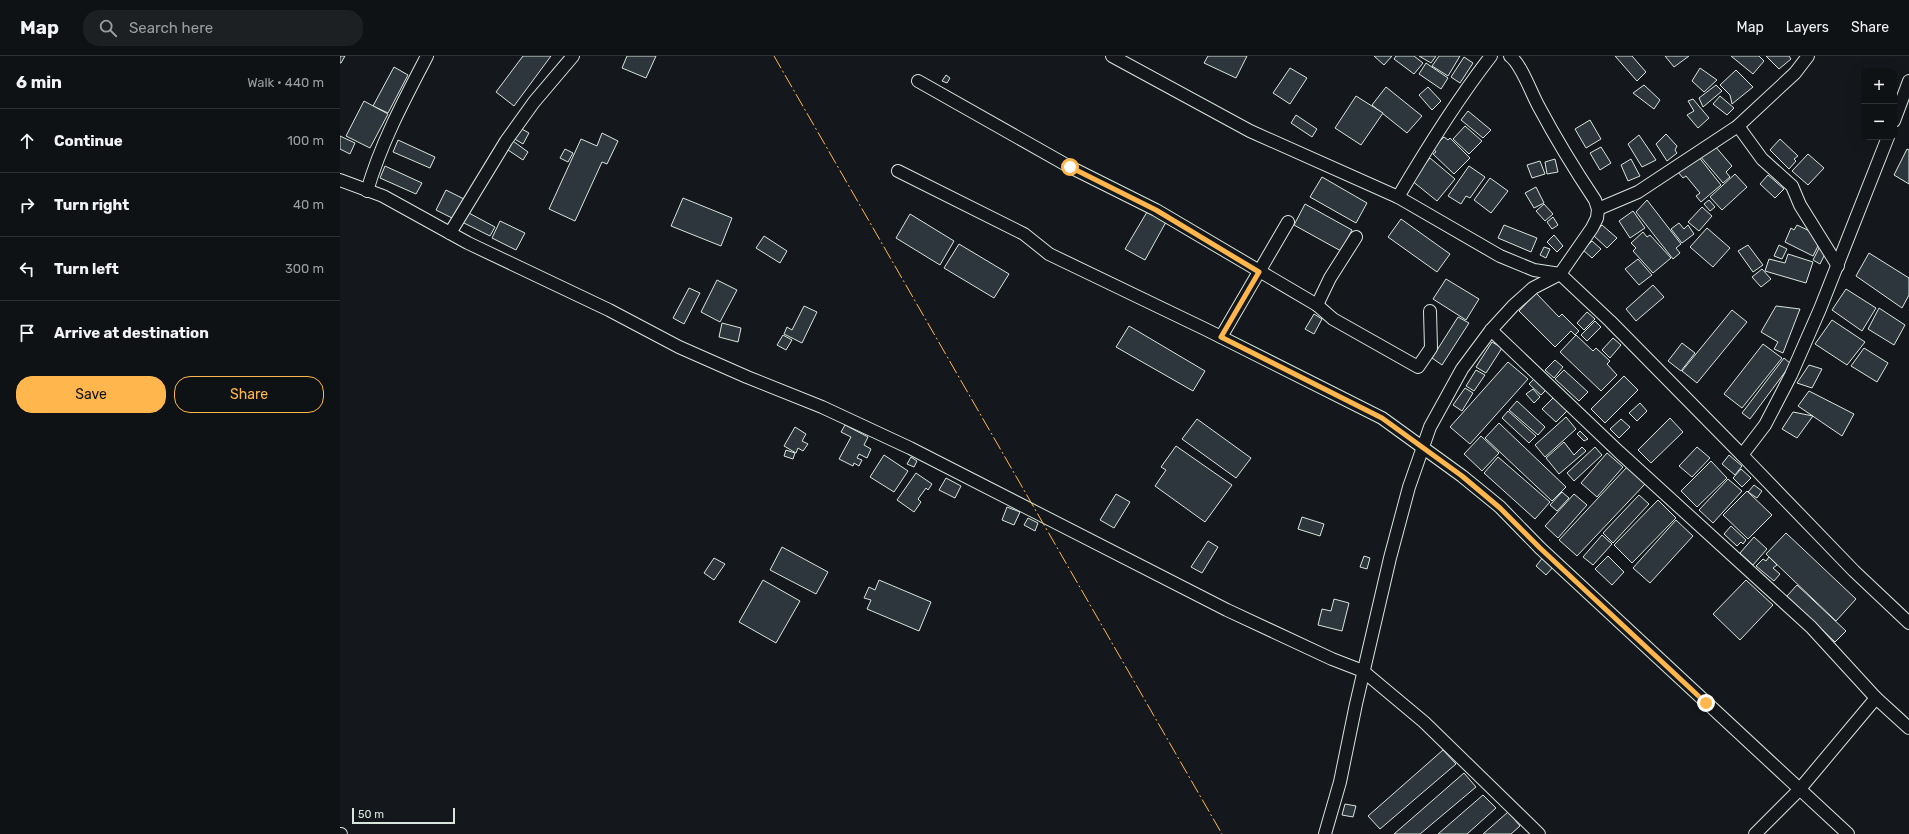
<!DOCTYPE html>
<meta charset="utf-8">
<style>
:root{--surface:#0f1215;--page:#1d2022;--text:#f1f3f6;--muted:#9b9ea0;--line:#2f3234;--accent:#ffb74d}
body{margin:0;font-family:Rubik,sans-serif;background:var(--page);color:var(--text)}
.controls{position:absolute;right:12px;top:12px;display:grid;overflow:hidden;border-radius:8px;box-shadow:0 4px 16px #0002}
.controls button{width:36px;height:36px;display:grid;place-items:center;padding:0;border:0;border-bottom:1px solid var(--line);background:var(--surface);color:var(--text);font:20px sans-serif}
.scale{position:absolute;left:12px;bottom:10px;width:103px;box-sizing:border-box;padding-left:4px;border:2px solid #d8e6dc;border-top:0;font-size:11px;line-height:14px;white-space:nowrap;color:#d8e6dc;-webkit-text-stroke:3px #14181c;paint-order:stroke}
.stop{position:absolute;width:12px;height:12px;margin:-9px;border:3px solid #ffb74d;border-radius:50%;background:#fff}
.stop.end{background:#ffb74d;border-color:#fff;box-shadow:0 1px 4px #0008}
.list{margin:0;padding:0;list-style:none}
h2{display:flex;justify-content:space-between;align-items:center;height:52px;margin:0;padding:0 16px;font-size:17px}
h2 small{font-size:13px;font-weight:400;color:var(--muted)}
.list li{display:grid;grid-template-columns:26px 1fr auto;gap:12px;align-items:center;box-sizing:border-box;height:64px;padding:0 16px;border-top:1px solid var(--line)}
.list b{display:block;font-size:15px;white-space:nowrap}
.list em{font-size:13px;font-style:normal;color:var(--muted)}
.actions{display:flex;gap:8px;padding:12px 16px}
.actions a{flex:1;padding:9px 0;border:1px solid var(--accent);border-radius:16px;text-align:center;font-size:14px;color:var(--accent)}
.actions .main{background:var(--accent);color:#111}
.icon{flex:none;width:22px;height:22px;fill:none;stroke:currentColor;stroke-width:2;stroke-linecap:round;stroke-linejoin:round}
.map{position:relative;flex:none;width:1569px;height:778px;overflow:hidden}
header{display:flex;align-items:center;gap:24px;box-sizing:border-box;height:56px;padding:0 20px;background:var(--surface);border-bottom:1px solid var(--line)}
header strong{font-size:19px}
nav{display:flex;gap:22px;margin-inline-start:auto;font-size:14px}
.search{width:280px;height:36px;background:var(--page);display:flex;align-items:center;gap:10px;box-sizing:border-box;padding:0 14px;border-radius:16px;color:var(--muted);font-size:15px}
main{display:flex}
aside{flex:1;background:var(--surface)}
.map>svg:first-child{display:block}
.building{fill:#2c363c;stroke:#d8e6dc}
.lines{fill:none;stroke-linecap:round;stroke-linejoin:round}
.minor-casing{stroke:#d8e6dc;stroke-width:14}
.minor{stroke:#14181c;stroke-width:12}
.power{stroke:#ffb74d;stroke-width:1;stroke-dasharray:14 3 2 3;stroke-linecap:butt}
.route{stroke:#ffb74d;stroke-width:5}
</style>
<header>
<strong>Map</strong>
<div class="search"><svg class="icon" aria-label="search" viewBox="0 0 24 24"><circle cx="10" cy="10" r="6"/><path d="M15 15l6 6"/></svg>Search here</div>
<nav><a>Map</a><a>Layers</a><a>Share</a></nav>
</header>
<main>
<aside>
<h2>6 min<small>Walk · 440 m</small></h2>
<ul class="list">
<li><svg class="icon" aria-label="ahead" viewBox="0 0 24 24"><path d="M12 20V5M6 11l6-6 6 6"/></svg><div><b>Continue</b></div><em>100 m</em></li>
<li><svg class="icon" aria-label="right" viewBox="0 0 24 24"><path d="M7 20v-9h11M14 6l5 5-5 5"/></svg><div><b>Turn right</b></div><em>40 m</em></li>
<li><svg class="icon" aria-label="left" viewBox="0 0 24 24"><path d="M17 20v-9H6M10 6l-5 5 5 5"/></svg><div><b>Turn left</b></div><em>300 m</em></li>
<li><svg class="icon" aria-label="arrive" viewBox="0 0 24 24"><path d="M6 21V4h12l-3 4 3 4H6"/></svg><div><b>Arrive at destination</b></div></li>
</ul>
<div class="actions"><a class="main">Save</a><a>Share</a></div>
</aside>
<div class="map">
<svg width="1569" height="778" viewBox="0 0 1569 778">
<rect width="100%" height="100%" fill="#14181c"/>
<g class="building">
<polygon points="0,0 5,0 1,7 0,7"/>
<polygon points="183,0 211,0 174,50 156,36"/>
<polygon points="287,0 316,0 306,22 282,12"/>
<polygon points="868,0 907,0 896,22 864,7"/>
<polygon points="1034,0 1052,0 1044,9"/>
<polygon points="1056,0 1074,0 1083,7 1074,18 1054,3"/>
<polygon points="1079,0 1096,0 1091,7"/>
<polygon points="1099,0 1120,0 1108,20 1092,10"/>
<polygon points="1275,0 1292,0 1306,16 1297,25"/>
<polygon points="1325,0 1349,0 1334,11"/>
<polygon points="1391,0 1419,0 1424,5 1413,18"/>
<polygon points="1426,0 1449,0 1451,3 1439,13"/>
<polygon points="1124,1 1133,7 1120,27 1111,21"/>
<polygon points="1086,7 1108,22 1101,33 1079,18"/>
<polygon points="54,11 68,19 48,57 33,50"/>
<polygon points="950,12 967,22 950,48 933,37"/>
<polygon points="1360,12 1377,24 1364,36 1352,25"/>
<polygon points="1396,14 1413,31 1392,48 1390,39 1380,29"/>
<polygon points="606,19 610,22 607,27 602,25"/>
<polygon points="1304,29 1320,44 1314,53 1293,37"/>
<polygon points="1376,29 1382,35 1363,51 1359,42"/>
<polygon points="1046,31 1082,60 1067,77 1032,49"/>
<polygon points="1088,31 1101,45 1092,54 1079,39"/>
<polygon points="1016,40 1043,57 1021,89 995,72"/>
<polygon points="1380,40 1394,52 1387,59 1373,48"/>
<polygon points="1353,43 1369,62 1358,72 1347,59 1354,55 1348,45"/>
<polygon points="24,45 48,58 30,92 6,80"/>
<polygon points="1128,55 1151,74 1143,82 1121,64"/>
<polygon points="956,59 977,73 972,81 951,67"/>
<polygon points="1250,64 1261,83 1246,92 1235,73"/>
<polygon points="1125,70 1142,85 1129,98 1113,83"/>
<polygon points="180,72 189,77 183,88 173,82"/>
<polygon points="262,77 278,85 267,108 262,106 235,165 209,153 241,83 257,90"/>
<polygon points="1326,78 1337,90 1335,94 1337,97 1327,105 1316,88"/>
<polygon points="1299,79 1316,104 1302,111 1288,88"/>
<polygon points="0,80 15,87 10,98 0,93"/>
<polygon points="1104,81 1108,84 1110,82 1130,102 1114,118 1093,98 1096,96 1093,92"/>
<polygon points="1440,83 1458,100 1454,103 1456,105 1449,113 1430,94"/>
<polygon points="58,84 95,101 90,112 53,96"/>
<polygon points="173,85 188,96 183,104 168,94"/>
<polygon points="1374,89 1392,110 1386,116 1390,121 1383,127 1360,100"/>
<polygon points="1261,91 1271,107 1260,114 1250,97"/>
<polygon points="225,93 233,97 228,106 220,102"/>
<polygon points="1567,93 1569,94 1569,128 1554,119"/>
<polygon points="1468,98 1484,112 1468,129 1452,115"/>
<polygon points="1358,100 1381,129 1361,146 1356,140 1360,137 1346,120 1343,122 1337,115"/>
<polygon points="1090,102 1115,123 1097,145 1071,124"/>
<polygon points="1215,103 1218,116 1207,118 1205,106"/>
<polygon points="1291,103 1300,120 1288,125 1281,109"/>
<polygon points="1200,105 1205,118 1192,122 1187,109"/>
<polygon points="45,110 82,127 76,138 40,122"/>
<polygon points="1129,110 1145,121 1130,142 1126,140 1121,148 1108,140"/>
<polygon points="1395,118 1407,131 1382,154 1370,141"/>
<polygon points="1428,119 1444,133 1435,142 1420,128"/>
<polygon points="982,121 1027,147 1016,167 970,141"/>
<polygon points="1150,122 1168,135 1151,157 1134,144"/>
<polygon points="1196,131 1204,147 1194,152 1185,137"/>
<polygon points="106,134 124,143 114,163 96,154"/>
<polygon points="343,142 392,162 381,190 331,170"/>
<polygon points="1307,144 1341,188 1336,192 1340,197 1333,203 1296,156"/>
<polygon points="1369,144 1375,151 1370,155 1364,148"/>
<polygon points="965,148 1012,174 1001,195 954,169"/>
<polygon points="1204,148 1213,158 1205,165 1196,155"/>
<polygon points="1362,151 1372,160 1359,175 1348,166"/>
<polygon points="1293,155 1305,172 1290,182 1279,165"/>
<polygon points="127,156 155,171 150,180 122,166"/>
<polygon points="807,156 826,166 805,204 785,193"/>
<polygon points="570,158 614,185 600,209 556,182"/>
<polygon points="1213,161 1218,169 1212,173 1207,166"/>
<polygon points="1061,163 1110,198 1097,216 1048,181"/>
<polygon points="160,165 185,177 176,194 152,182"/>
<polygon points="1339,167 1344,173 1348,169 1354,178 1342,187 1331,173"/>
<polygon points="1164,169 1197,182 1191,196 1158,182"/>
<polygon points="1262,169 1277,182 1267,192 1253,179"/>
<polygon points="1457,169 1478,179 1480,186 1473,200 1445,186 1451,172 1454,174"/>
<polygon points="1367,172 1390,192 1373,211 1350,191"/>
<polygon points="1303,176 1307,181 1310,179 1331,202 1313,217 1293,195 1296,192 1291,187"/>
<polygon points="1214,179 1223,190 1217,196 1207,186"/>
<polygon points="424,180 447,195 440,207 416,192"/>
<polygon points="1252,185 1261,193 1252,202 1243,194"/>
<polygon points="619,188 669,218 654,242 604,212"/>
<polygon points="1408,189 1423,209 1413,216 1398,195"/>
<polygon points="1439,189 1447,193 1442,203 1434,200"/>
<polygon points="1204,191 1210,193 1206,202 1200,199"/>
<polygon points="1479,192 1486,196 1480,208 1473,204"/>
<polygon points="1529,197 1569,222 1569,239 1562,252 1516,220"/>
<polygon points="1448,198 1473,206 1466,227 1425,215 1429,203 1445,207"/>
<polygon points="1298,203 1312,219 1299,229 1285,213"/>
<polygon points="1422,213 1431,223 1421,231 1412,221"/>
<polygon points="1106,223 1139,243 1126,264 1093,243"/>
<polygon points="377,224 397,234 380,266 361,256"/>
<polygon points="1313,229 1324,241 1296,265 1286,253"/>
<polygon points="349,232 360,237 344,268 333,262"/>
<polygon points="1506,233 1536,252 1522,275 1492,254"/>
<polygon points="1196,237 1219,261 1222,258 1239,275 1235,279 1231,275 1215,291 1179,255"/>
<polygon points="464,250 477,256 462,287 444,278 447,271 452,274"/>
<polygon points="1436,250 1460,253 1443,297 1434,293 1438,286 1421,276"/>
<polygon points="1539,252 1565,269 1554,289 1528,273"/>
<polygon points="1392,254 1407,266 1357,327 1342,315"/>
<polygon points="1247,256 1255,263 1244,274 1237,267"/>
<polygon points="974,258 982,263 974,278 965,273"/>
<polygon points="1118,261 1129,267 1102,309 1092,302"/>
<polygon points="1492,264 1525,286 1507,309 1475,288"/>
<polygon points="1255,265 1261,271 1247,285 1241,279"/>
<polygon points="382,267 401,272 398,286 379,281"/>
<polygon points="789,270 865,315 853,335 776,291"/>
<polygon points="443,279 452,284 446,294 437,289"/>
<polygon points="1236,279 1253,295 1256,292 1270,305 1267,308 1277,319 1261,335 1220,296"/>
<polygon points="1273,282 1281,289 1270,302 1262,294"/>
<polygon points="1152,286 1162,292 1146,317 1136,311"/>
<polygon points="1342,287 1355,297 1341,315 1328,305"/>
<polygon points="1423,288 1442,302 1402,352 1384,338"/>
<polygon points="1524,292 1548,307 1537,326 1511,310"/>
<polygon points="1444,302 1451,308 1410,363 1402,357"/>
<polygon points="1215,304 1223,311 1214,322 1205,314"/>
<polygon points="1168,306 1188,323 1130,388 1110,371"/>
<polygon points="1469,309 1482,313 1472,332 1457,327"/>
<polygon points="1136,314 1145,319 1134,335 1126,330"/>
<polygon points="1224,314 1248,336 1239,345 1215,323"/>
<polygon points="1284,320 1298,334 1265,367 1251,353"/>
<polygon points="1195,322 1207,333 1201,339 1189,328"/>
<polygon points="1125,332 1133,337 1122,355 1113,349"/>
<polygon points="1193,333 1200,341 1194,347 1186,338"/>
<polygon points="1469,335 1514,358 1502,380 1458,350"/>
<polygon points="1214,341 1228,354 1216,366 1202,353"/>
<polygon points="1177,345 1205,371 1198,379 1169,354"/>
<polygon points="1300,347 1307,355 1297,365 1289,357"/>
<polygon points="1168,355 1196,380 1189,387 1162,362"/>
<polygon points="1453,356 1473,360 1457,382 1442,373"/>
<polygon points="1226,361 1236,373 1205,401 1195,389"/>
<polygon points="1330,362 1343,376 1311,407 1298,394"/>
<polygon points="857,363 911,402 896,422 842,383"/>
<polygon points="1281,363 1290,371 1279,382 1270,373"/>
<polygon points="1159,367 1226,431 1212,445 1145,382"/>
<polygon points="505,369 528,381 524,389 531,393 527,402 519,398 517,402 522,404 519,410 514,407 513,410 499,403 511,381 501,376"/>
<polygon points="455,371 466,378 462,385 468,388 463,395 458,392 456,397 444,390"/>
<polygon points="1240,375 1248,383 1244,385 1237,378"/>
<polygon points="1141,380 1159,397 1142,415 1124,398"/>
<polygon points="1224,386 1234,399 1242,391 1246,395 1219,418 1206,402"/>
<polygon points="836,390 892,429 865,466 815,430 826,414 821,411"/>
<polygon points="1255,391 1262,399 1234,425 1227,417"/>
<polygon points="1357,391 1370,402 1352,421 1339,410"/>
<polygon points="446,394 455,397 453,403 444,400"/>
<polygon points="1267,397 1283,411 1257,441 1241,427"/>
<polygon points="544,399 568,415 554,436 530,421"/>
<polygon points="1389,399 1402,410 1395,419 1382,408"/>
<polygon points="571,401 577,405 574,411 567,408"/>
<polygon points="1158,401 1210,446 1195,463 1144,417"/>
<polygon points="1371,405 1387,422 1357,451 1341,435"/>
<polygon points="1287,411 1305,428 1237,500 1219,484"/>
<polygon points="1401,413 1411,422 1402,431 1393,422"/>
<polygon points="576,417 592,428 588,434 586,432 578,443 581,446 574,456 557,444"/>
<polygon points="606,422 621,430 615,442 599,434"/>
<polygon points="1388,423 1402,435 1373,467 1359,454"/>
<polygon points="1414,429 1422,435 1417,442 1408,436"/>
<polygon points="1407,435 1432,459 1408,483 1383,459"/>
<polygon points="1222,436 1229,442 1217,455 1210,449"/>
<polygon points="776,438 790,446 774,472 760,464"/>
<polygon points="1234,438 1247,449 1218,482 1205,470"/>
<polygon points="1299,439 1309,448 1273,487 1263,477"/>
<polygon points="1318,444 1336,462 1292,507 1274,489"/>
<polygon points="667,451 680,456 674,469 662,464"/>
<polygon points="962,461 984,468 980,480 958,473"/>
<polygon points="688,462 698,467 695,475 684,469"/>
<polygon points="1336,464 1353,480 1310,527 1293,512"/>
<polygon points="1391,470 1406,484 1403,488 1401,486 1397,490 1384,478"/>
<polygon points="1446,477 1516,543 1496,565 1426,498"/>
<polygon points="1262,479 1272,488 1253,509 1243,501"/>
<polygon points="1414,481 1427,493 1413,509 1400,497"/>
<polygon points="868,485 878,491 862,517 851,511"/>
<polygon points="442,491 488,516 476,538 430,514"/>
<polygon points="1024,500 1030,502 1027,513 1020,511"/>
<polygon points="1204,500 1215,509 1206,519 1196,510"/>
<polygon points="1268,500 1284,516 1272,529 1255,513"/>
<polygon points="1429,501 1437,509 1433,512 1440,518 1434,525 1416,510 1423,503 1426,505"/>
<polygon points="374,502 385,508 374,524 364,517"/>
<polygon points="423,524 460,545 436,587 399,566"/>
<polygon points="539,524 591,546 579,575 527,553 531,544 524,542 529,531 535,534"/>
<polygon points="1406,524 1433,549 1400,584 1373,558"/>
<polygon points="1457,529 1506,575 1495,586 1447,540"/>
<polygon points="994,543 1009,547 1002,575 978,569 982,553 991,555"/>
<polygon points="1103,694 1116,708 1040,773 1028,760"/>
<polygon points="1124,717 1136,731 1080,778 1054,778"/>
<polygon points="1143,739 1156,752 1127,778 1098,778"/>
<polygon points="1005,748 1016,750 1013,761 1002,759"/>
<polygon points="1168,756 1180,770 1171,778 1143,778"/>
</g>
<g class="lines">
<g class="minor-casing">
<g id="minor">
<polyline points="772,0 910,75 1058,141 1160,200 1194,214 1220,218 1270,265 1402,399"/>
<polyline points="578,25 730,111 816,154 977,249 993,263 1078,311 1091,292 1090,255"/>
<polyline points="1554,65 1569,25"/>
<polyline points="1398,70 1422,103 1452,130 1460,149 1498,210"/>
<polyline points="1548,81 1480,253 1451,319 1425,369 1402,399 1514,515 1569,567"/>
<polyline points="558,115 684,178 709,198 867,274 1042,362 1122,420 1160,451 1200,492 1508,778"/>
<polyline points="0,124 43,140 128,187 269,254 339,291 407,321 482,351 570,392 887,554 992,603 1023,615 1084,666 1199,778"/>
<path d="M27,135C41,87 64,44 87,0"/>
<path d="M1058,141C1087,92 1116,45 1151,0"/>
<polyline points="1258,153 1298,136 1398,70 1455,17 1468,0"/>
<polyline points="110,177 166,85 194,46 233,0"/>
<polyline points="977,249 990,222 1016,181"/>
<polyline points="1151,274 1279,396 1471,571 1536,642 1569,672"/>
<polyline points="881,281 948,166"/>
<polyline points="0,778 1,778"/>
<path d="M985,778L1000,726L1016,648L1050,502L1069,431L1090,371L1122,313L1151,274L1173,250L1193,232L1220,218L1252,172L1257,162L1258,153L1255,144C1235,114 1216,83 1199,51C1191,37 1182,9 1170,0"/>
<polyline points="1415,778 1459,734 1536,642"/>
</g>
</g>
<use href="#minor" class="minor"/>
<polyline class="power" points="434,0 882,778"/>
</g>
<g class="lines">
<polyline class="route" points="730,111 816,154 919,216 881,281 1042,362 1122,420 1160,452 1200,492 1366,647"/>
</g>
</svg>
<div class="controls">
<button>+</button>
<button>−</button>
</div>
<div class="scale">50 m</div>
<div class="stop" style="left:730px;top:111px"></div>
<div class="stop end" style="left:1366px;top:647px"></div>
</div>
</main>
